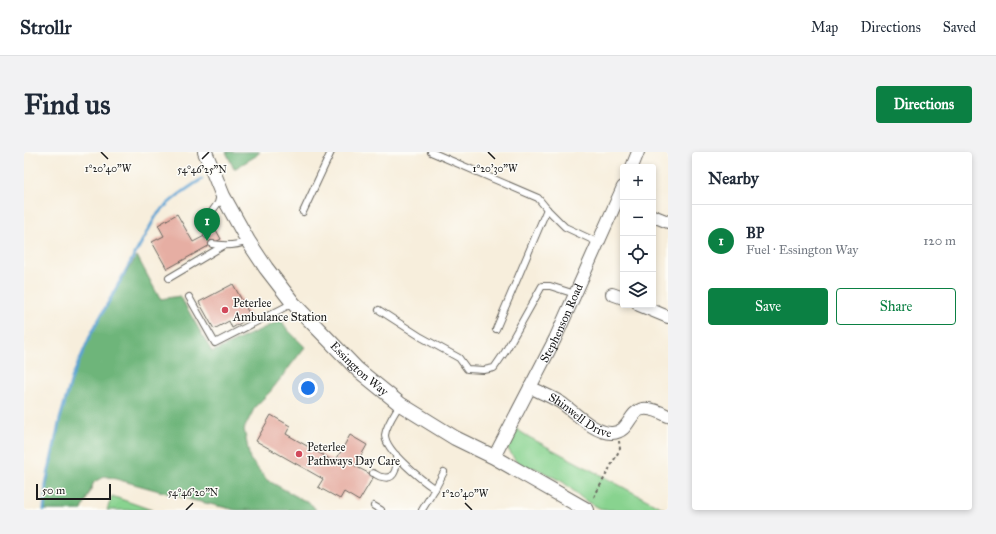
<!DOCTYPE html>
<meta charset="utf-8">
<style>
:root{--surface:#fff;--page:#f2f2f3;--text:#1f2937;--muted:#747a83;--line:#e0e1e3;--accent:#0b8043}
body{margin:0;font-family:"IM FELL Great Primer",serif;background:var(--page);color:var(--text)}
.controls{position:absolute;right:12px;top:12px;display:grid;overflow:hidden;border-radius:4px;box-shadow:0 2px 6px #0003}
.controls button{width:36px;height:36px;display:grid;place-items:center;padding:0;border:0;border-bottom:1px solid var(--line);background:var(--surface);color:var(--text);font:20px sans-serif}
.scale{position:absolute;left:12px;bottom:10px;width:75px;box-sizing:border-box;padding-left:4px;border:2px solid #1c1c1c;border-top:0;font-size:11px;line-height:14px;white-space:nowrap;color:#1c1c1c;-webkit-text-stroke:3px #fdfcf7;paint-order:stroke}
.you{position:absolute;left:284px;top:236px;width:14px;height:14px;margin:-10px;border:3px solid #fff;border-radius:50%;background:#1a73e8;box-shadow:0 0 0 6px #1a73e833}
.badge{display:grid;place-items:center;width:26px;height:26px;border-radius:50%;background:var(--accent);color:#fff;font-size:13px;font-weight:700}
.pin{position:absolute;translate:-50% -33px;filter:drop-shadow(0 1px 2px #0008)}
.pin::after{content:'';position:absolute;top:21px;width:14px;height:12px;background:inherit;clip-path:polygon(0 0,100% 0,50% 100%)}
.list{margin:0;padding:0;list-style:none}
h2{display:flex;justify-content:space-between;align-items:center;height:52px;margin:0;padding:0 16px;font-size:17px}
h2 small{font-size:13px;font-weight:400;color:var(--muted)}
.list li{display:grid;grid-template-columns:26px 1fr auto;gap:12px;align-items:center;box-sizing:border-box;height:72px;padding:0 16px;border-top:1px solid var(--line)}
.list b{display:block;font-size:15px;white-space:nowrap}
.list p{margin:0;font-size:13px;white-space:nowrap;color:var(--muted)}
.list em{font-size:13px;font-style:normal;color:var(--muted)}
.actions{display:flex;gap:8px;padding:12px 16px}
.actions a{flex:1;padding:9px 0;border:1px solid var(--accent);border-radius:4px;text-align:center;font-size:14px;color:var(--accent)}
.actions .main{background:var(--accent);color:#fff}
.icon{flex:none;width:22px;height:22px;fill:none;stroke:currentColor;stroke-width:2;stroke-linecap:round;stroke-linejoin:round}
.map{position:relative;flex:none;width:644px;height:358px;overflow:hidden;border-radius:4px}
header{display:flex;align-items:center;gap:24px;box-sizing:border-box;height:56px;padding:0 20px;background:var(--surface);border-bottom:1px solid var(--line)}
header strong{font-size:19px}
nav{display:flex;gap:22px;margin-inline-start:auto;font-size:14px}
.intro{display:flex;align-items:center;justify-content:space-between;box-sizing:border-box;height:96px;padding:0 24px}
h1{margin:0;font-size:28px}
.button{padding:10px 18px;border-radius:4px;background:var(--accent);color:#fff;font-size:14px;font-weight:700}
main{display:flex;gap:24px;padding:0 24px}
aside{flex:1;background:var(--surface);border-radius:4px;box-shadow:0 2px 6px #0003}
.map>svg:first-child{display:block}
.green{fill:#88d38f;stroke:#527856}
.forest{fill:#6eb57a;stroke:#45684b}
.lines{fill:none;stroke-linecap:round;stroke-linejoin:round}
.stream{stroke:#5da3d3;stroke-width:3}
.building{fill:#e6aea3}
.service-casing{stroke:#69665f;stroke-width:8}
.minor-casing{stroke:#69665f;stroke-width:14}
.tertiary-casing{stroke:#69665f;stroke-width:16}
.path{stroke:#69665f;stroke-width:2;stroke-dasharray:3 3;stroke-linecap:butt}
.service{stroke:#fff;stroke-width:6}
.minor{stroke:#fff;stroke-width:12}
.tertiary{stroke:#fff;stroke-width:14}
.ticks{fill:none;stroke:#1c1c1c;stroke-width:1.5}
.poi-dot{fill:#d1495b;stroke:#fdfcf7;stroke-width:1.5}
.labels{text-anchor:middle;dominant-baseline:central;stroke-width:3;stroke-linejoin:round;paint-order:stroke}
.poi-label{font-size:12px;fill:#1c1c1c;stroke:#fdfcf7;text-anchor:start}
.street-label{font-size:12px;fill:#1c1c1c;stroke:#fdfcf7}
.ticks-label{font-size:10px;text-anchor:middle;fill:#1c1c1c;stroke:#fdfcf7;stroke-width:3;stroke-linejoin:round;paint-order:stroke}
</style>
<header>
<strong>Strollr</strong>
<nav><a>Map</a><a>Directions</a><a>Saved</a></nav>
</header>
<div class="intro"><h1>Find us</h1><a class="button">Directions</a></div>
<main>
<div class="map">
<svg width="644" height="358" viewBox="0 0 644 358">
<rect width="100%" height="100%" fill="#fdfcf7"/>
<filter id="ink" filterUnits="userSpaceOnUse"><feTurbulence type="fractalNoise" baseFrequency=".025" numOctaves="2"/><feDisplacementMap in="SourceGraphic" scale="8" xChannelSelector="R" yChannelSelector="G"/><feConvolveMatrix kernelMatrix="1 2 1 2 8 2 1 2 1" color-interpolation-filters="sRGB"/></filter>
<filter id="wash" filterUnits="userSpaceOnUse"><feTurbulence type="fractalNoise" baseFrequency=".012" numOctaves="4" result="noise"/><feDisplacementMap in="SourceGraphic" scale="16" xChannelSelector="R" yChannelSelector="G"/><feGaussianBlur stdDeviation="0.9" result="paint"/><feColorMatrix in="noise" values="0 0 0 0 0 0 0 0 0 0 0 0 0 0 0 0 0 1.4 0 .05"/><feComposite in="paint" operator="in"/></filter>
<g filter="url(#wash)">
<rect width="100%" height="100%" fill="#f7eedc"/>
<g class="green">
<polygon points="491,276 503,284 642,358 579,358 559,347 539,330 511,316 498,315 491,308 484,297 485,289"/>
<polygon points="88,344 128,358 83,358"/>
</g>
<g class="forest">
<polygon points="202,0 236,0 232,4 210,17"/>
<path d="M113,104L136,147L156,144L188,200L257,168L263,177L281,195L246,240L231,255L220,277L226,307L243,328L288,353L292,358H212L168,348L81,324L70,330L58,358H20C21,337 25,322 29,301C36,267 44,234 58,202C72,167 93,136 113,104Z"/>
</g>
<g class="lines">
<path class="stream" d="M20,358L22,332L36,267L48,226L67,182L132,64C144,49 162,37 178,27"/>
</g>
<g id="blocks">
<g class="building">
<polygon points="153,62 169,90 192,78 197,87 143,117 128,90 140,84 134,73"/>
<polygon points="209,132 227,165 208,176 205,169 190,177 175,150"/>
<polygon points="247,263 266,274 262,282 311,310 326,283 343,293 331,314 350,324 335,349 320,340 316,347 294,335 299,327 232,289"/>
</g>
</g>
</g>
<g filter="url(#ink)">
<use href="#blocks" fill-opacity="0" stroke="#69665f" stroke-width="1"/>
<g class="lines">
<g class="service-casing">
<g id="service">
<polyline points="407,0 514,46 523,57 541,75 575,91"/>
<polyline points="279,60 307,0"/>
<polyline points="183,83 181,69 194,51 196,43"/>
<path d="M188,92C200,94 212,94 224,89"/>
<polyline points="145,126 199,94"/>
<polyline points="165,145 191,191 269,151"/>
<polyline points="355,158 397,185 435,206 443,217 460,218 470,216 481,200 518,134 526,134 551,142"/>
<polyline points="472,177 523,57"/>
<path d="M376,252C371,261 362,273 361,283C361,299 399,329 411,337L398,358"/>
<path d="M349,321C352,322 355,325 358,325C373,329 373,312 372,303"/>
<polyline points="411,337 420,320"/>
<polyline points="350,354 357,358"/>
</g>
</g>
<g class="minor-casing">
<g id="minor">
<polyline points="608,15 614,0"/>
<polyline points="629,64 644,70"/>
<polyline points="588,142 599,146"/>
<polyline points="615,153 644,165"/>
<path id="s1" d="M506,235C517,241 529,245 539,252C551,261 572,282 588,281C613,280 600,241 644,264"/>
<path id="s2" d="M470,305L531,187L599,35"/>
</g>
</g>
<g class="tertiary-casing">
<g id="tertiary">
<path id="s3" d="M181,0L199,44L224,89L242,116L269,151L334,218L376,252L431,286L470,305L563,358"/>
</g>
</g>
<polyline class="path" points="570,345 596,297 595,289"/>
<use href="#service" class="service"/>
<use href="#minor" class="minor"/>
<use href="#tertiary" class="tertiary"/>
</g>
</g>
<path class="ticks" d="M77,0L84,7M464,0L471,7M178,7L185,0M441,351L448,358M162,358L169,351"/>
<g class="poi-dot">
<circle cx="201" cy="158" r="4"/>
<circle cx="275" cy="302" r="4"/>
</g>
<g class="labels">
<g class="poi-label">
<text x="209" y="151">Peterlee<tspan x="209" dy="14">Ambulance Station</tspan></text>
<text x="283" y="295">Peterlee<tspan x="283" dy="14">Pathways Day Care</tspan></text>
</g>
<g class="street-label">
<text stroke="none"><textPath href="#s2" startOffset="150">Stephenson Road</textPath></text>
<text stroke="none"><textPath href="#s3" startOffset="269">Essington Way</textPath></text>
<text stroke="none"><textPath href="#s1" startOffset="58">Shinwell Drive</textPath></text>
</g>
</g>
<g class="ticks-label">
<text x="84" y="20">1°20'40"W</text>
<text x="471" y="20">1°20'30"W</text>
<text x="178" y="21">54°46'25"N</text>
<text x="169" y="344">54°46'20"N</text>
<text x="441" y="345">1°20'40"W</text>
</g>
</svg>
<div class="controls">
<button>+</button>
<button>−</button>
<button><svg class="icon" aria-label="locate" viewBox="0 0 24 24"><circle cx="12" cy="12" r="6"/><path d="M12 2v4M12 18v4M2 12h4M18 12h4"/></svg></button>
<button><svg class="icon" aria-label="layers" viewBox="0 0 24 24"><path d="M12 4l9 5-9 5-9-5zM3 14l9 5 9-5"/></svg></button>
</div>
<div class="scale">50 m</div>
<div class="you"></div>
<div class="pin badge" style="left:183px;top:89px">1</div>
</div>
<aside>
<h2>Nearby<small></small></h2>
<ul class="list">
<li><span class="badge">1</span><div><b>BP</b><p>Fuel · Essington Way</p></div><em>120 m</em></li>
</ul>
<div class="actions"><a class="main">Save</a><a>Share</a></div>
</aside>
</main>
